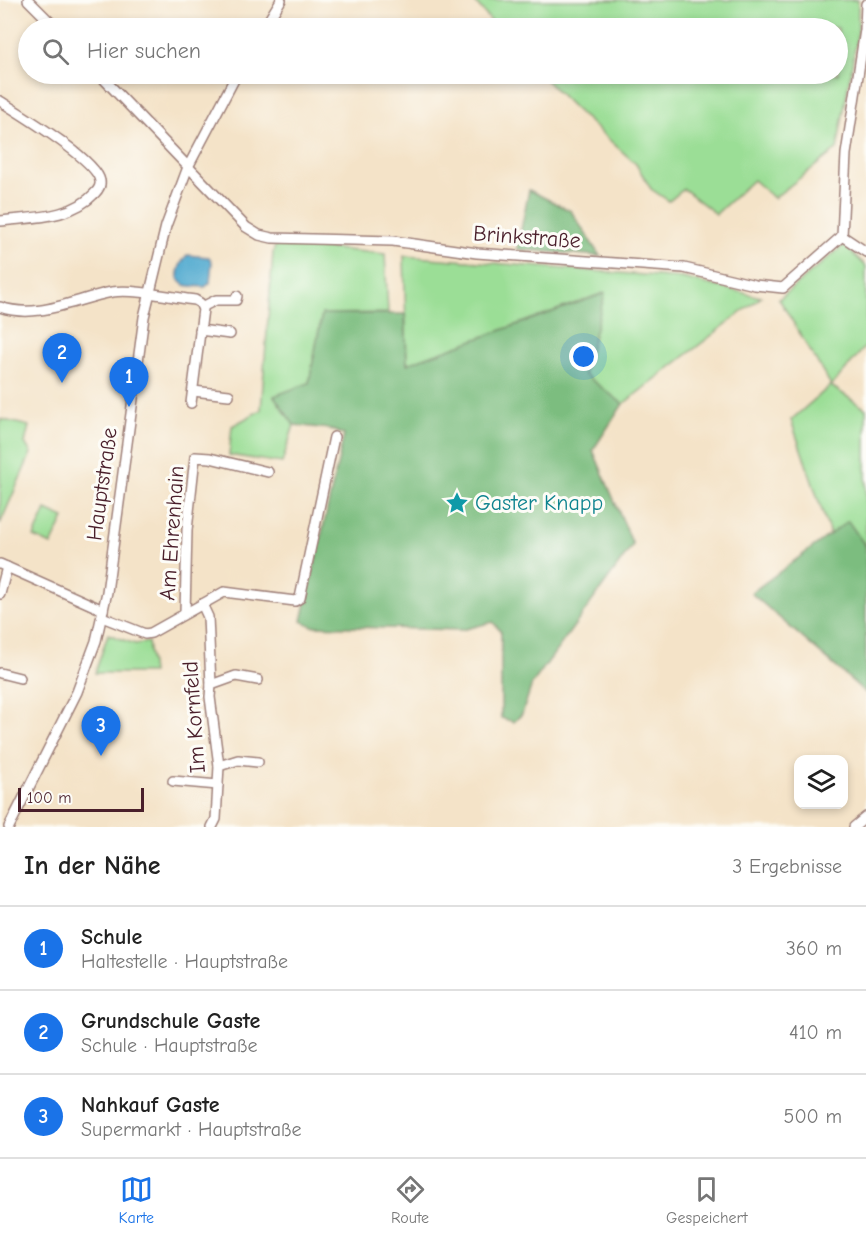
<!DOCTYPE html>
<html lang="de">
<meta charset="utf-8">
<style>
:root{--surface:#fff;--page:#f6f6f6;--text:#222;--muted:#767676;--line:#e0e0e0;--accent:#1a73e8}
body{margin:0;font-family:"Comic Neue",sans-serif;background:var(--page);color:var(--text)}
.controls{position:absolute;right:18px;bottom:18px;display:grid;overflow:hidden;border-radius:12px;box-shadow:0 3px 9px #0003}
.controls button{width:54px;height:54px;display:grid;place-items:center;padding:0;border:0;border-bottom:2px solid var(--line);background:var(--surface);color:var(--text);font:30px sans-serif}
.scale{position:absolute;left:18px;bottom:15px;width:126px;box-sizing:border-box;padding-left:6px;border:3px solid #4a1f2b;border-top:0;font-size:16px;line-height:21px;white-space:nowrap;color:#4a1f2b;-webkit-text-stroke:4px #fdfcf7;paint-order:stroke}
.you{position:absolute;left:584px;top:357px;width:21px;height:21px;margin:-15px;border:4px solid #fff;border-radius:50%;background:#1a73e8;box-shadow:0 0 0 9px #1a73e833}
.badge{display:grid;place-items:center;width:39px;height:39px;border-radius:50%;background:var(--accent);color:#fff;font-size:20px;font-weight:700}
.pin{position:absolute;translate:-50% -50px;filter:drop-shadow(0 2px 3px #0008)}
.pin::after{content:'';position:absolute;top:32px;width:21px;height:18px;background:inherit;clip-path:polygon(0 0,100% 0,50% 100%)}
.list{margin:0;padding:0;list-style:none}
h2{display:flex;justify-content:space-between;align-items:center;height:78px;margin:0;padding:0 24px;font-size:26px}
h2 small{font-size:20px;font-weight:400;color:var(--muted)}
.list li{display:grid;grid-template-columns:39px 1fr auto;gap:18px;align-items:center;box-sizing:border-box;height:84px;padding:0 24px;border-top:2px solid var(--line)}
.list b{display:block;font-size:22px;white-space:nowrap}
.list p{margin:0;font-size:20px;white-space:nowrap;color:var(--muted)}
.list em{font-size:20px;font-style:normal;color:var(--muted)}
.icon{flex:none;width:33px;height:33px;fill:none;stroke:currentColor;stroke-width:2;stroke-linecap:round;stroke-linejoin:round}
.map{position:relative;flex:none;width:866px;height:827px;overflow:hidden}
.search{position:absolute;background:var(--surface);box-shadow:0 3px 9px #0003;left:18px;right:18px;top:18px;height:66px;display:flex;align-items:center;gap:15px;box-sizing:border-box;padding:0 21px;border-radius:33px;color:var(--muted);font-size:22px}
.sheet{height:330px;background:var(--surface)}
nav{display:flex;justify-content:space-around;align-items:center;box-sizing:border-box;height:84px;border-top:2px solid var(--line);background:var(--surface);font-size:16px;color:var(--muted)}
nav a{display:grid;justify-items:center;gap:3px}
nav .on{color:var(--accent)}
.map>svg:first-child{display:block}
.green{fill:#9bde96;stroke:#727e60;stroke-width:1.5}
.forest{fill:#7cbd7f;stroke:#636e55;stroke-width:1.5}
.water{fill:#53abd0;stroke:#4e657e;stroke-width:1.5}
.lines{fill:none;stroke-linecap:round;stroke-linejoin:round}
.minor-casing{stroke:#9f817a;stroke-width:12}
.minor{stroke:#fff;stroke-width:9}
.labels{text-anchor:middle;dominant-baseline:central;stroke-width:6;stroke-linejoin:round;paint-order:stroke}
.street-label{font-size:22px;fill:#4a1f2b;stroke:#fdfcf7}
.culture-label{font-size:22px;fill:#0d838f;stroke:#fdfcf7;text-anchor:start}
</style>
<div class="map">
<svg width="866" height="827" viewBox="0 0 866 827">
<rect width="100%" height="100%" fill="#fdfcf7"/>
<filter id="ink" filterUnits="userSpaceOnUse"><feTurbulence type="fractalNoise" baseFrequency=".0167" numOctaves="2"/><feDisplacementMap in="SourceGraphic" scale="12" xChannelSelector="R" yChannelSelector="G"/><feConvolveMatrix kernelMatrix="1 2 1 2 8 2 1 2 1" color-interpolation-filters="sRGB"/></filter>
<filter id="wash" filterUnits="userSpaceOnUse"><feTurbulence type="fractalNoise" baseFrequency=".008" numOctaves="4" result="noise"/><feDisplacementMap in="SourceGraphic" scale="24" xChannelSelector="R" yChannelSelector="G"/><feGaussianBlur stdDeviation="1.35" result="paint"/><feColorMatrix in="noise" values="0 0 0 0 0 0 0 0 0 0 0 0 0 0 0 0 0 1.4 0 .05"/><feComposite in="paint" operator="in"/></filter>
<g filter="url(#wash)">
<rect width="100%" height="100%" fill="#f4e3c8"/>
<g class="green">
<polygon points="473,0 858,0 858,31 837,149 774,198 753,180 716,214 684,189 669,201 651,189 636,164 575,109 540,74 838,74 838,28 497,28"/>
<polygon points="276,243 385,254 388,313 322,314 309,383 274,396 294,425 282,463 229,455 232,426 261,410 273,253"/>
<polygon points="844,245 866,266 866,346 831,386 866,409 866,547 848,522 830,534 791,420 831,385 779,299"/>
<polygon points="404,256 682,278 761,297 623,404 584,374 604,293 407,364"/>
<polygon points="0,419 29,426 25,443 31,453 0,524"/>
<polygon points="46,510 64,518 51,545 34,537"/>
<polygon points="108,634 135,644 148,642 152,673 95,673"/>
</g>
<g class="forest">
<polygon points="529,190 571,211 600,256 517,249"/>
<polygon points="605,293 584,374 623,404 593,450 633,545 532,684 522,714 514,722 501,718 501,632 493,622 462,630 312,626 302,621 344,435 330,429 294,425 274,396 309,383 322,314 405,314 407,364"/>
<polygon points="848,521 866,547 866,693 751,593"/>
</g>
<path class="water" d="M187,255L209,257L212,262L210,283L205,287C199,286 191,287 185,285C171,280 181,262 187,255Z"/>
</g>
<g filter="url(#ink)">
<g class="lines">
<g class="minor-casing">
<g id="minor">
<polyline points="28,0 56,28"/>
<polyline points="264,28 281,0"/>
<polyline points="99,74 246,227 259,235 272,238 393,241 477,253 684,268 755,285 783,288 842,236"/>
<path d="M0,101C19,113 97,160 100,181C101,186 98,190 95,193C71,219 33,217 0,221"/>
<polyline points="842,236 846,154 865,30 866,4"/>
<polyline points="842,236 866,252"/>
<path d="M0,307C38,320 75,299 112,292C135,289 171,297 195,300L200,303L203,309L191,403"/>
<polyline points="202,307 216,300 236,300 237,296"/>
<polyline points="200,330 230,334"/>
<polyline points="193,391 229,395"/>
<polyline points="0,564 103,610"/>
<polyline points="0,594 7,567"/>
<polyline points="202,604 208,617 211,685 210,697 219,766 216,819 212,827"/>
<polyline points="185,613 187,530 195,457 210,458 268,472"/>
<polyline points="102,617 145,634 151,633 224,592 295,601 300,598 334,437"/>
<polyline points="0,673 20,678"/>
<polyline points="211,685 236,676 258,680"/>
<polyline points="219,766 238,760 258,762"/>
<polyline points="173,781 218,785"/>
<polyline points="9,827 77,692 96,641 107,592 144,317 166,226 188,167 237,74"/>
<polyline points="854,827 866,817"/>
</g>
</g>
<use href="#minor" class="minor"/>
</g>
</g>
<defs>
<g id="sight-bare" transform="scale(1.8)"><path d="M0-6L1.8-2.2L6-1.7L2.9 1.2L3.7 5.4L0 3.3L-3.7 5.4L-2.9 1.2L-6-1.7L-1.8-2.2Z" fill="#0f9aa8" stroke="#fdfcf7" stroke-width="2.5" paint-order="stroke"/></g>
</defs>
<g fill-rule="evenodd">
<use href="#sight-bare" x="457" y="503"/>
</g>
<g class="labels">
<g class="street-label">
<text transform="translate(527 237) rotate(4)">Brinkstraße</text>
<text transform="translate(102 484) rotate(-82)">Hauptstraße</text>
<text transform="translate(172 533) rotate(-86)">Am Ehrenhain</text>
<text transform="translate(194 717) rotate(-94)">Im Kornfeld</text>
</g>
<g class="culture-label">
<text x="475" y="503">Gaster Knapp</text>
</g>
</g>
</svg>
<div class="controls">
<button><svg class="icon" aria-label="layers" viewBox="0 0 24 24"><path d="M12 4l9 5-9 5-9-5zM3 14l9 5 9-5"/></svg></button>
</div>
<div class="scale">100 m</div>
<div class="you"></div>
<div class="pin badge" style="left:129px;top:407px">1</div>
<div class="pin badge" style="left:62px;top:383px">2</div>
<div class="pin badge" style="left:101px;top:756px">3</div>
<div class="search"><svg class="icon" aria-label="search" viewBox="0 0 24 24"><circle cx="10" cy="10" r="6"/><path d="M15 15l6 6"/></svg>Hier suchen</div>
</div>
<section class="sheet">
<h2>In der Nähe<small>3 Ergebnisse</small></h2>
<ul class="list">
<li><span class="badge">1</span><div><b>Schule</b><p>Haltestelle · Hauptstraße</p></div><em>360 m</em></li>
<li><span class="badge">2</span><div><b>Grundschule Gaste</b><p>Schule · Hauptstraße</p></div><em>410 m</em></li>
<li><span class="badge">3</span><div><b>Nahkauf Gaste</b><p>Supermarkt · Hauptstraße</p></div><em>500 m</em></li>
</ul>
</section>
<nav>
<a class="on"><svg class="icon" aria-label="map" viewBox="0 0 24 24"><path d="M3 6l6-2 6 2 6-2v14l-6 2-6-2-6 2zM9 4v14M15 6v14"/></svg>Karte</a>
<a><svg class="icon" aria-label="directions" viewBox="0 0 24 24"><path d="M12 3l9 9-9 9-9-9zM9 14v-3h6M13 9l2 2-2 2"/></svg>Route</a>
<a><svg class="icon" aria-label="saved" viewBox="0 0 24 24"><path d="M7 4h10v16l-5-4-5 4z"/></svg>Gespeichert</a>
</nav>
